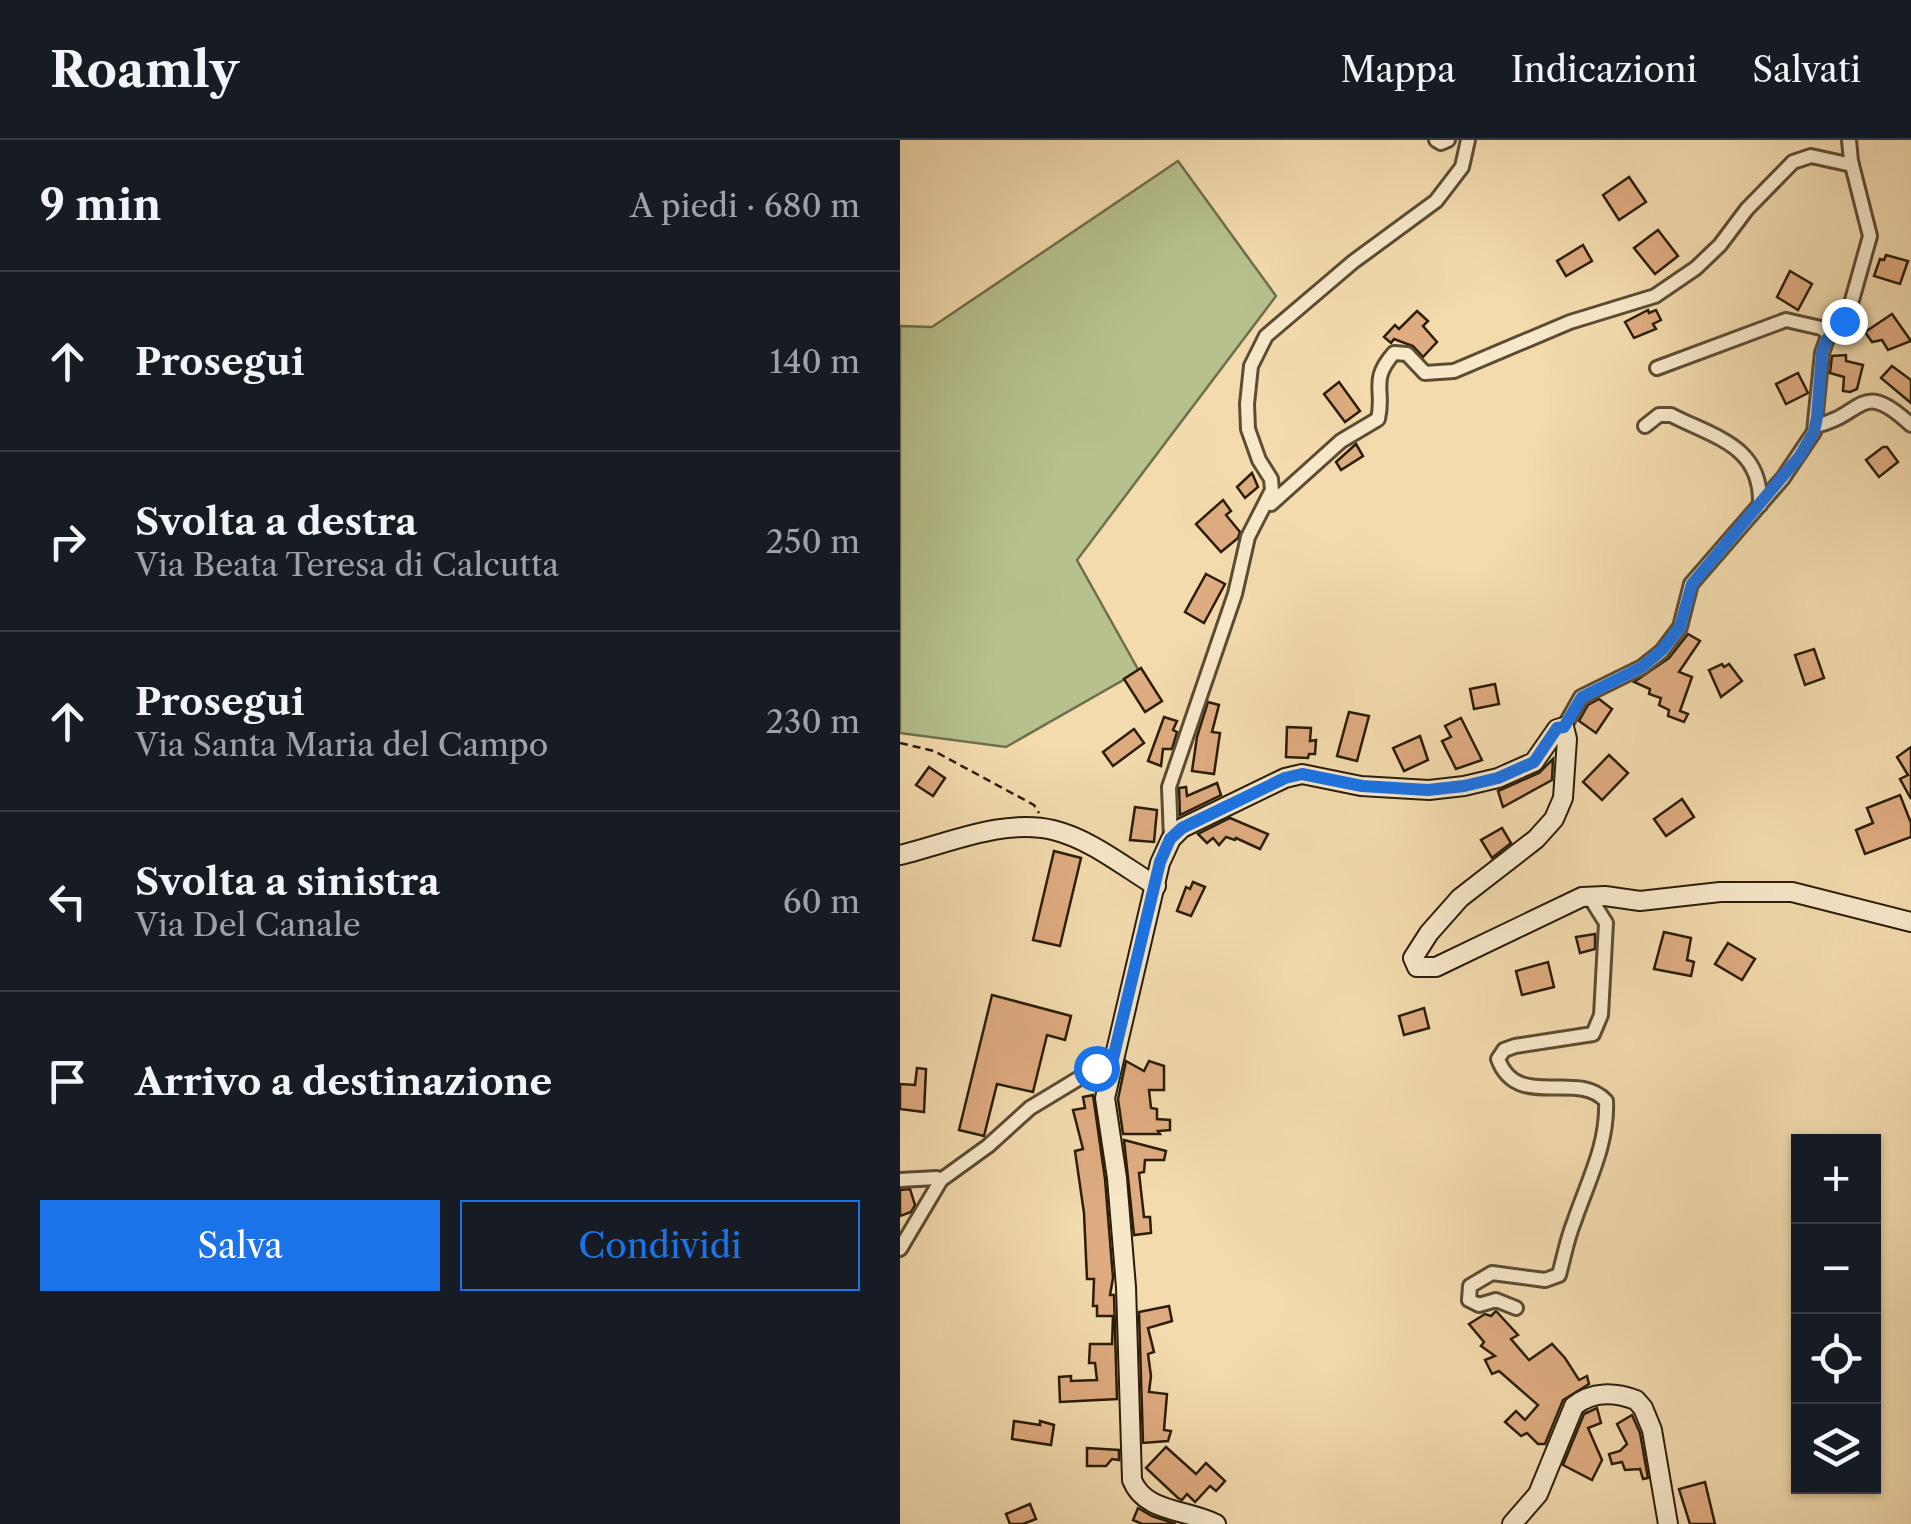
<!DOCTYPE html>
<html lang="it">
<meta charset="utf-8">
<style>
:root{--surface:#171b24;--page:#20242c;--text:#f1f3f6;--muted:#9ea1a6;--line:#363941;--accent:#1a73e8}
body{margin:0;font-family:"Libre Caslon Text",serif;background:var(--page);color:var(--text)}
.controls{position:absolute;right:30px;bottom:30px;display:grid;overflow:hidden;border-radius:0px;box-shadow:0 2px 8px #0004}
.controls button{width:90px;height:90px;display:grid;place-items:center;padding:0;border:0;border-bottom:2px solid var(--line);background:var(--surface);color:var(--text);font:50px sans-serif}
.stop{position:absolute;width:30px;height:30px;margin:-22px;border:8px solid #1a73e8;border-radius:50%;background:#fff}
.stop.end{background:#1a73e8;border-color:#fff;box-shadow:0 2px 10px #0008}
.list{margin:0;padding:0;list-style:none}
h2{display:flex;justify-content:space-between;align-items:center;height:130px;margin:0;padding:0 40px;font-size:42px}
h2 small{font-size:32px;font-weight:400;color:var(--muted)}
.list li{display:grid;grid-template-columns:65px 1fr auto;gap:30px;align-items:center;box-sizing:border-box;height:180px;padding:0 40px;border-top:2px solid var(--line)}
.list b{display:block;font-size:38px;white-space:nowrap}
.list p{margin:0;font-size:32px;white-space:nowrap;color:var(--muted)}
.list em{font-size:32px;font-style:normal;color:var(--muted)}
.actions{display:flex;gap:20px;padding:30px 40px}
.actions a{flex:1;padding:22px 0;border:2px solid var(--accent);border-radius:0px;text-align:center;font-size:35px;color:var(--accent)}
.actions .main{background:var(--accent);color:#fff}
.icon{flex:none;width:55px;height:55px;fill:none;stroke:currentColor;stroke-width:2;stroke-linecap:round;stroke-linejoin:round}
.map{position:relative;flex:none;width:1011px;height:1384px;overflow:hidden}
header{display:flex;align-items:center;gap:60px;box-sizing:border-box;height:140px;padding:0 50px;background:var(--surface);border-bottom:2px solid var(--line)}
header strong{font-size:48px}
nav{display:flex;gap:55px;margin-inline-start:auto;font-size:35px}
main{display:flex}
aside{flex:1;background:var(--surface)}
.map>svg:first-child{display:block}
.green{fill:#b6c18e;stroke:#706f4c;stroke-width:2.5}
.building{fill:#dfab80;stroke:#2a1d0a;stroke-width:2.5}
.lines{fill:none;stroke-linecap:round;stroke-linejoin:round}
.street-casing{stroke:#5c4c33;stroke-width:18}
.secondary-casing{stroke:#2a1d0a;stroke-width:22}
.path{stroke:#2a1d0a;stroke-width:2.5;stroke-dasharray:8 5;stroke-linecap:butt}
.street{stroke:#f7e8ca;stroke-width:12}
.secondary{stroke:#f7e8ca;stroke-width:18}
.route{stroke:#1a73e8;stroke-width:12}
</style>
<header>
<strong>Roamly</strong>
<nav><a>Mappa</a><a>Indicazioni</a><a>Salvati</a></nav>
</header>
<main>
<aside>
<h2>9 min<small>A piedi · 680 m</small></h2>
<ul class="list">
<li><svg class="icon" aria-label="ahead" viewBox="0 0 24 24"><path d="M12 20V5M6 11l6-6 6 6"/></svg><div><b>Prosegui</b></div><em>140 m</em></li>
<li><svg class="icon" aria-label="right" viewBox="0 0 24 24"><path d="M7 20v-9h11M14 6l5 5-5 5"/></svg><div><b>Svolta a destra</b><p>Via Beata Teresa di Calcutta</p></div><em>250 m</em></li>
<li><svg class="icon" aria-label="ahead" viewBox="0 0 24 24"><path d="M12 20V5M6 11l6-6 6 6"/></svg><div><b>Prosegui</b><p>Via Santa Maria del Campo</p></div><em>230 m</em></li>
<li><svg class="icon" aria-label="left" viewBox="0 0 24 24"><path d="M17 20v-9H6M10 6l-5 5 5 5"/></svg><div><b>Svolta a sinistra</b><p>Via Del Canale</p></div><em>60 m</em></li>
<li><svg class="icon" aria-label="arrive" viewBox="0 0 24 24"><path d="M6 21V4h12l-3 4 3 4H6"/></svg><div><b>Arrivo a destinazione</b></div></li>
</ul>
<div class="actions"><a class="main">Salva</a><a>Condividi</a></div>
</aside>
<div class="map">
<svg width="1011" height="1384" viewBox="0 0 1011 1384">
<rect width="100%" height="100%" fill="#f3dbae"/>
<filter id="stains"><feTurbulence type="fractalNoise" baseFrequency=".002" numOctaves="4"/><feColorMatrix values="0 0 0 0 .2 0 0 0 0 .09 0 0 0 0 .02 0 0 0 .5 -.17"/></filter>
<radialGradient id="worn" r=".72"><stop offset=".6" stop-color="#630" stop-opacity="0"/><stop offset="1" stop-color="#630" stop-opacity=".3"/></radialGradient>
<polygon class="green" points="278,21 376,156 177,420 239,531 106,607 0,593 0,186 32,187"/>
<g class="building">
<polygon points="729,37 746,62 719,80 703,55"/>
<polygon points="758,90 778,116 755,134 734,108"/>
<polygon points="683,105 692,121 666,136 657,121"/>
<polygon points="986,115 1008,121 1000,144 974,136 980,119 984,120"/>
<polygon points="890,131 912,144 898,170 877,157"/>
<polygon points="748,170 749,173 756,170 761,180 753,184 756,189 734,198 725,182"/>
<polygon points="517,171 528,181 523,186 537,202 523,217 513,206 494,199 491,203 484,197 495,185 499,189"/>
<polygon points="992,174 1011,201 988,210 982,200 972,202 965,192"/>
<polygon points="946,215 946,221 963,225 957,249 950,252 943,251 944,237 930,233 932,216"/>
<polygon points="992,226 1011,240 1011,263 981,238"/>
<polygon points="898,233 908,253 886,264 876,244"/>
<polygon points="439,242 460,271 445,282 424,254"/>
<polygon points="456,304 463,316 441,330 436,322"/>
<polygon points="983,307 987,307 998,322 979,337 966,320"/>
<polygon points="352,333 358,347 345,358 337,347"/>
<polygon points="323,360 331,371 326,375 340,392 338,398 321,412 296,384"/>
<polygon points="306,434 325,444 304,483 285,472"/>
<polygon points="788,494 800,501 779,532 792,537 780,571 788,574 784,582 768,576 769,570 759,565 761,558 749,554 750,549 734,542 769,518"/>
<polygon points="914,509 924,538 905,545 895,515"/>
<polygon points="822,524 824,527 829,524 842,541 821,557 809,530"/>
<polygon points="241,528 262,561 245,572 224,539"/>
<polygon points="595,544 599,564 574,569 570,549"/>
<polygon points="699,559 712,569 696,593 679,581 688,565"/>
<polygon points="308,562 319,565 312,592 320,593 314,634 292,631 297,597"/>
<polygon points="449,572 469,576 457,621 437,616"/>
<polygon points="264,577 277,581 273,590 277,592 272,609 263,609 261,626 248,621"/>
<polygon points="561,578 582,620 556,629 542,601 551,597 545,586"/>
<polygon points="387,587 411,588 410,601 416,600 415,614 409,614 408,618 386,617"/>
<polygon points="234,589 244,603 213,626 203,612"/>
<polygon points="520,596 528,620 504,631 493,608"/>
<polygon points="1011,607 1011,659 1000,639 1008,635 997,617"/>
<polygon points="709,615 728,633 702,660 683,642"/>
<polygon points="653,619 652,640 603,667 598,651 639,633"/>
<polygon points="29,627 45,638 33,656 16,645"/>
<polygon points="317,643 321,655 280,675 279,648 286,647 287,656"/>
<polygon points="1000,655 1011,683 1011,697 965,714 956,690 973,683 967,668"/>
<polygon points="782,659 794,677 766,696 754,679"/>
<polygon points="235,667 257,670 254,702 230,700"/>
<polygon points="330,678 368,694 360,709 336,698 335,700 326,697 319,705 313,698 307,703 298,694"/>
<polygon points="602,688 611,703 592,718 581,700"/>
<polygon points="154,711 181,718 160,806 133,800"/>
<polygon points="293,742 305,747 291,776 277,771 286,747 290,749"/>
<polygon points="764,792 791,798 787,820 794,822 791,836 754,829"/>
<polygon points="695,794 695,809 680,813 676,797"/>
<polygon points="828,803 855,819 842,840 815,824"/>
<polygon points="648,822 654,847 622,855 616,831"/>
<polygon points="92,855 171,876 165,900 147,895 133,952 97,944 84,996 59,990"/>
<polygon points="524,868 529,888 504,895 499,876"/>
<polygon points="226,921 244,931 249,921 264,926 264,950 249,950 251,968 257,969 257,979 270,980 270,990 258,991 260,994 223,994 218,959"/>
<polygon points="17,928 26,929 24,972 0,969 0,944 15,945"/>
<polygon points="193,955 205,1039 213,1138 210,1155 214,1155 217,1259 160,1262 159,1237 171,1236 171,1241 197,1240 195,1223 189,1223 190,1204 212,1204 213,1176 197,1176 197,1166 193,1166 194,1139 187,1139 184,1073 175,1011 183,1009 173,970 185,968 183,957"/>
<polygon points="224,1000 266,1011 264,1020 245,1020 244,1032 239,1033 244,1077 250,1077 251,1093 234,1095"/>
<polygon points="10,1049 15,1065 11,1072 0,1076 0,1050"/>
<polygon points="269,1166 272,1181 248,1188 254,1212 248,1214 251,1236 249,1252 267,1254 264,1290 271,1291 268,1301 243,1303 239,1172"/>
<polygon points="596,1171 618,1195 611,1199 629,1220 652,1204 665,1218 679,1240 687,1236 689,1244 663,1260 645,1304 638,1304 627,1293 621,1296 605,1282 616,1271 625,1280 638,1265 599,1231 592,1234 585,1220 595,1216 581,1206 584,1202 569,1184 585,1174 591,1176"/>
<polygon points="697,1268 701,1283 688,1288 702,1320 692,1340 663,1325 684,1274"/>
<polygon points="732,1275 740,1293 748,1338 743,1339 740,1329 725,1330 722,1322 712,1324 709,1314 720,1311 727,1304 717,1284"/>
<polygon points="114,1281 140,1285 140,1281 154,1285 151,1305 112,1299"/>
<polygon points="266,1307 296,1334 306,1323 325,1341 316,1351 310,1346 295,1362 287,1354 282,1360 278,1358 246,1328"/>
<polygon points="187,1308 219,1310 219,1320 212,1319 206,1326 187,1326"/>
<polygon points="805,1342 815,1384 790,1384 779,1349"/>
<polygon points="130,1364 136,1379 123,1384 110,1384 106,1374"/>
<polygon points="238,1368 252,1376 276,1384 242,1384 233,1380"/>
</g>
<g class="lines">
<g class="street-casing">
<g id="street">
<polyline points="536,0 541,3 548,0"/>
<polyline points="757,228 886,180 921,188 931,195"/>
<path d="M745,286L759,275H771C816,298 862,306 860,365"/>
<path d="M915,286C964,276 960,237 1011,285"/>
<path d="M371,364L441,301L478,279C485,250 469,241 494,213L507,214L525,233L554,231L670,182L755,156L796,128L820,105L847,69L893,22L911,16L952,25"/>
<polyline points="664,587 681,557 742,527 762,511 780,487 791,444 883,338 914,292 922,213 927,199 949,171 970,96 951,21 949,0"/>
<polyline points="271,699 269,647 335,454 348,397 372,350 371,339 359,320 348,289 347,264 351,226 366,196 453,122 536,61 562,27 568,0"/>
<polyline points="0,1040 37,1038 41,1040"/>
<polyline points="0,1109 41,1040 88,1006 130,968 196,928 213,923"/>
<path d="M616,1168L596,1160L579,1165L569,1160L570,1146L592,1133L645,1140L659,1135C664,1117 667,1099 674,1082C688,1041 708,1004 706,961C677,929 617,971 598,919L604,910L615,906L693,894L701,875L706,783L689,756"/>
</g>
</g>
<g class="secondary-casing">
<g id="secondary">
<path d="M0,715C47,704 104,678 153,690C190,699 223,726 256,746"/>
<path d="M316,1384C287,1369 245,1373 232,1340L226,1147L217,1038L205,958L260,723L271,699L282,688L385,638L402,634L461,646L529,650L564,646L598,638L634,622L657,589L664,587L667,599L663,658L654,679L636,699L560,758L529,793L513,818L517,827H536L682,757L705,756L740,761L820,752H892L1011,782"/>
<path d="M612,1384L638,1354L674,1266C692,1251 715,1252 736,1260L743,1268L752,1290L768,1384"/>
</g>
</g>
<polyline class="path" points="0,603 34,611 134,665 139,673"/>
<use href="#street" class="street"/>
<use href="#secondary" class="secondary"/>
</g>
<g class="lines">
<polyline class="route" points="196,928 212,923 260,722 270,699 282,688 385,638 402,634 462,646 528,650 564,646 598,638 634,622 657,588 664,587 682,557 742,527 762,510 780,487 792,444 899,317 914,292 917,277 922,213 927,199 944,181"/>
</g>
<rect width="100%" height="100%" filter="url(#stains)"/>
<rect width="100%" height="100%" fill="url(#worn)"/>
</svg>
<div class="controls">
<button>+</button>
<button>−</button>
<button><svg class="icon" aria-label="locate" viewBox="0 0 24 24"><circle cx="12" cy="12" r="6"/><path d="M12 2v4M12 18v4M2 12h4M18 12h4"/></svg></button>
<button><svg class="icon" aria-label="layers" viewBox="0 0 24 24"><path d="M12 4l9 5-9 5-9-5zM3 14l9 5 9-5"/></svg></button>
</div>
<div class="stop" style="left:196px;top:928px"></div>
<div class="stop end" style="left:944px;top:181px"></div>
</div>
</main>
